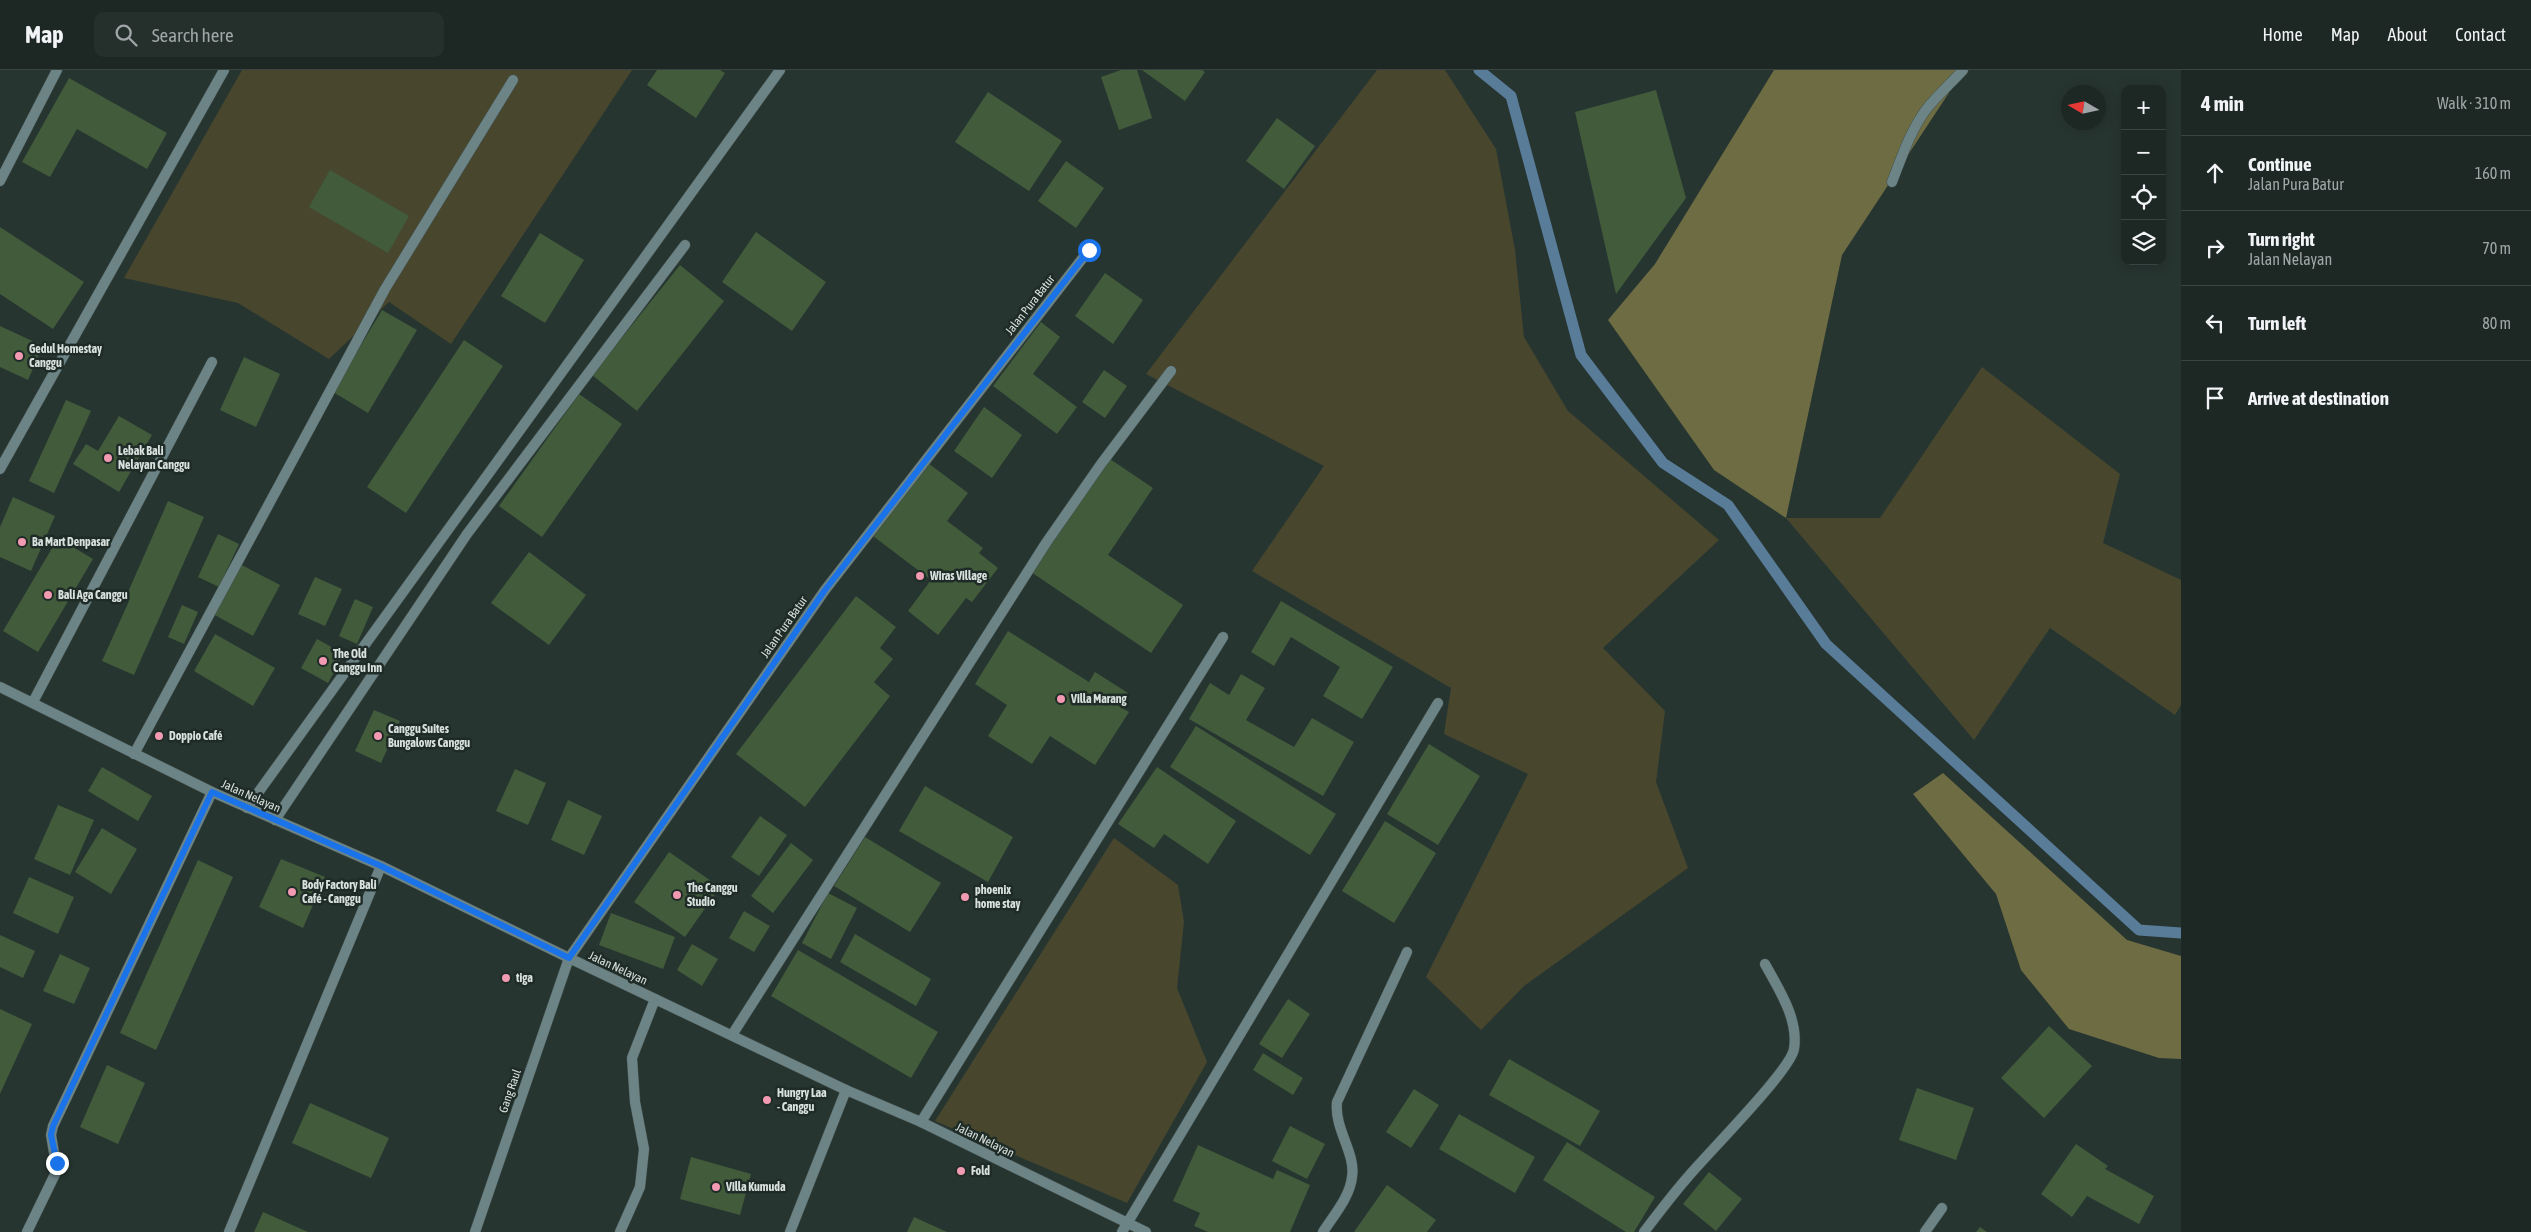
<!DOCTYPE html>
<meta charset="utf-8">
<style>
:root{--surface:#1d2825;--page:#25302d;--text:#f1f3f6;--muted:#a0a6a7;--line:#3b4442}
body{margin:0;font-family:"Asap Condensed",sans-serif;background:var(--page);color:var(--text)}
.controls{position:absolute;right:15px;top:15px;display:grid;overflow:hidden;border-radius:10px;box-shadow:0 2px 12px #0003}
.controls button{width:45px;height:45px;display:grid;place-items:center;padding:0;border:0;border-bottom:1px solid var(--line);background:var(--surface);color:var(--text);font:25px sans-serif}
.compass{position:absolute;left:2061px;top:15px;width:45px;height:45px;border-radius:50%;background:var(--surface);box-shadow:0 2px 12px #0003;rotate:279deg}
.stop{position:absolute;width:15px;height:15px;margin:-11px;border:4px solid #1a73e8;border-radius:50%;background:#fff}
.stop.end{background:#1a73e8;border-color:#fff;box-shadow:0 1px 5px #0008}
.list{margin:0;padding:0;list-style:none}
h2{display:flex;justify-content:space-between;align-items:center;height:65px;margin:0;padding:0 20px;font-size:21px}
h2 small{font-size:16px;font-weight:400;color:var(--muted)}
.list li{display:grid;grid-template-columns:32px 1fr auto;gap:15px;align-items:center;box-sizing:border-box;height:75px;padding:0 20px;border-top:1px solid var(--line)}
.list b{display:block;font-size:19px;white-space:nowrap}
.list p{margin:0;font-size:16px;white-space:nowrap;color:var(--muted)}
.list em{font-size:16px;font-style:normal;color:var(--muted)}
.icon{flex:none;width:28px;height:28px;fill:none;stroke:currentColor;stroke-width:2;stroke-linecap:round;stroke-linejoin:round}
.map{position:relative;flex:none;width:2181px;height:1162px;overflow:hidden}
header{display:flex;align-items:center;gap:30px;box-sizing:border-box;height:70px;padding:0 25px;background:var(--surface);border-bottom:1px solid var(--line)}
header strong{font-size:24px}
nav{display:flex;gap:28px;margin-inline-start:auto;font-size:18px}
.search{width:350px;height:45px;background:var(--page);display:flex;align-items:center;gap:12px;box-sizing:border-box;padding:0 18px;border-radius:10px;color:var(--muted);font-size:19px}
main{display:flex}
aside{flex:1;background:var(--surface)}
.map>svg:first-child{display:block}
.green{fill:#48472e}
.forest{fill:#6e6c42}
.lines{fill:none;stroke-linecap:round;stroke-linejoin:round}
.stream{stroke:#597c99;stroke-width:11}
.building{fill:#415b3b}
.minor-casing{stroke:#43514d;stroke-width:11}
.minor{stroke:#6d8487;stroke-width:10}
.route{stroke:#1a73e8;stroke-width:6}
.poi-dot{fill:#f19ab2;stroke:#1e2b27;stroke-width:2}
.labels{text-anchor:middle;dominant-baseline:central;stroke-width:5;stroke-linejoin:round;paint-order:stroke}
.street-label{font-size:12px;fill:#d9e1de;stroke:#1e2b27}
.poi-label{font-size:12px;font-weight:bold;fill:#d9e1de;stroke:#1e2b27;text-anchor:start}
</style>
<header>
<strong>Map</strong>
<div class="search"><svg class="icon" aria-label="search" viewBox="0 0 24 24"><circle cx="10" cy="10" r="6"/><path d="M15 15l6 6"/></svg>Search here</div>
<nav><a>Home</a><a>Map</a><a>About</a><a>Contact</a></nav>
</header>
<main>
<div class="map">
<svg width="2181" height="1162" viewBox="0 0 2181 1162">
<rect width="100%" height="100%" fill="#273531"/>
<g class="green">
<polygon points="242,0 632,0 451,274 389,232 329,289 238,233 124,208"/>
<polygon points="1377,0 1445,0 1496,79 1515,180 1524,267 1568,341 1719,470 1603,578 1665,641 1656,712 1688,798 1524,916 1481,960 1426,907 1528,704 1444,664 1451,618 1252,501 1324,396 1146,304"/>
<polygon points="1982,297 2120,404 2103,473 2181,510 2181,635 2175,645 2050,558 1974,670 1786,448 1880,448"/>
<polygon points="1114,768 1178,815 1184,852 1177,918 1207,992 1127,1133 935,1051"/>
</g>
<g class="forest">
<polygon points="1774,0 1964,0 1842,185 1786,448 1714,400 1608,250 1655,194"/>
<polygon points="1943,703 2127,870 2181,886 2181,989 2159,988 2069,959 2021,900 1996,824 1913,724"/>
</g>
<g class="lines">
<polyline class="stream" points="1479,0 1511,26 1581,285 1663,393 1728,435 1826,574 2139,860 2181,863"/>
</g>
<g class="building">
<polygon points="657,0 720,0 725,3 696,48 647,15"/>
<polygon points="1121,0 1137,0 1152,48 1119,60 1101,7"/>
<polygon points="1142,0 1202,0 1205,2 1185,31"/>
<polygon points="69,8 167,63 147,99 77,59 50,107 22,92"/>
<polygon points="1656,20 1686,128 1616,224 1575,42"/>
<polygon points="988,22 1062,71 1029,121 955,72"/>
<polygon points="1277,48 1315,76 1284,119 1246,91"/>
<polygon points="1066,91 1104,118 1076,158 1038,131"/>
<polygon points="330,100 409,146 388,183 309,137"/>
<polygon points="0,157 84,212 53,259 0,224"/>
<polygon points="756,162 826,212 792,261 722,212"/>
<polygon points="540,163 584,190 545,253 501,226"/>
<polygon points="680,195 724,231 637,341 592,305"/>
<polygon points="1105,203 1143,230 1113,274 1075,246"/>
<polygon points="382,240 417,260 368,343 333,322"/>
<polygon points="1041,252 1060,267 1033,304 1077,337 1057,364 993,316"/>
<polygon points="0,256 43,276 28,310 0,297"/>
<polygon points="464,270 503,296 406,443 367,417"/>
<polygon points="244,287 280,304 256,357 220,340"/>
<polygon points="1104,300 1127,316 1105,348 1082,332"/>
<polygon points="579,324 622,354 542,467 499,436"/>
<polygon points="66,330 91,341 54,423 29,411"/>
<polygon points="984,337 1022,365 992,408 954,381"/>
<polygon points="119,346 152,365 119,422 73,394 86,374 98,381"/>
<polygon points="1107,387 1153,418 1108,485 1183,535 1151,583 1031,502"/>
<polygon points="928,393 968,423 947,451 983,478 979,483 998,498 972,532 966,528 938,565 908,541 931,510 873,466"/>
<polygon points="13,427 55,446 31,501 0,487 0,457"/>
<polygon points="168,431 204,447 134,605 102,591 129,531 125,529"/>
<polygon points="218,464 239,474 219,517 198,507"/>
<polygon points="58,468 93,489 38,582 3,561"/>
<polygon points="529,482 586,525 549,575 491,533"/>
<polygon points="238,493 280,515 253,566 211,543"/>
<polygon points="315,507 342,519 325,556 298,544"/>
<polygon points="856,526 896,557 880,578 893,589 874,612 890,626 805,737 736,684"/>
<polygon points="355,529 373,537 357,574 339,566"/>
<polygon points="1281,531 1393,597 1362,649 1323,626 1340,597 1291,567 1274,596 1251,582"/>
<polygon points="182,535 198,542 184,574 168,567"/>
<polygon points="1008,561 1089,612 1095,602 1128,623 1119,636 1129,642 1095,695 1050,666 1032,694 988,666 1007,635 975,614"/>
<polygon points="215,564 275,598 253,636 194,601"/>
<polygon points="317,569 344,584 328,613 301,598"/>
<polygon points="1241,604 1265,618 1246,650 1294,677 1312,648 1354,672 1323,726 1189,649 1210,613 1229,625"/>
<polygon points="374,640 400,651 381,693 355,681"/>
<polygon points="1196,656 1336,744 1310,785 1170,697"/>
<polygon points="1429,674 1480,706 1438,775 1387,744"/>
<polygon points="102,697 152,726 138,751 88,721"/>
<polygon points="1157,697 1236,751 1208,794 1164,764 1154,778 1118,754"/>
<polygon points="515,699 546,713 528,755 496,741"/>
<polygon points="925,716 1013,767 988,812 899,761"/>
<polygon points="568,730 602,746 584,785 551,770"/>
<polygon points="58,735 94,750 70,805 34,789"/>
<polygon points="760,746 787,765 759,806 731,787"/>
<polygon points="1385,751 1436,783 1394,853 1342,821"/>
<polygon points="102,758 137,779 111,824 75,802"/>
<polygon points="865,767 941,813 910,862 834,816"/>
<polygon points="791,773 813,790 773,843 751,826"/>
<polygon points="669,782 720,817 685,867 634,832"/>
<polygon points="281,789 325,807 303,858 259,837"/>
<polygon points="198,790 233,807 156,980 120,963"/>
<polygon points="29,807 74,827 58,864 13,843"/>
<polygon points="828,823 857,838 831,889 802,873"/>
<polygon points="744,841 770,856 754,882 729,868"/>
<polygon points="611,843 675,867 663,899 599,875"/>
<polygon points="855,864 931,909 916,936 840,892"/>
<polygon points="0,865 35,881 23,908 0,897"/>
<polygon points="692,874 718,889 702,916 677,900"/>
<polygon points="798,880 938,962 911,1008 771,926"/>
<polygon points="60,884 90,898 74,934 43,921"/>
<polygon points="1288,929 1310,944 1282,988 1259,974"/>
<polygon points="0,939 32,954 0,1024"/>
<polygon points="2049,956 2092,996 2044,1048 2001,1008"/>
<polygon points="1263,983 1303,1008 1293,1025 1253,1000"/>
<polygon points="1509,989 1600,1041 1580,1076 1489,1025"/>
<polygon points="107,995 145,1013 118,1074 80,1057"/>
<polygon points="1917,1018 1974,1038 1956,1090 1899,1070"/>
<polygon points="1414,1019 1439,1035 1411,1078 1386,1062"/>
<polygon points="310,1033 389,1068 371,1108 292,1073"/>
<polygon points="1459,1044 1535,1087 1515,1123 1439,1079"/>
<polygon points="1290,1056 1325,1074 1307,1109 1272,1091"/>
<polygon points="1567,1072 1655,1127 1634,1162 1626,1162 1543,1110"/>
<polygon points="2076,1074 2108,1096 2105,1099 2154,1126 2139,1154 2087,1126 2072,1147 2041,1124"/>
<polygon points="1198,1075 1273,1109 1277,1100 1310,1115 1290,1162 1208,1162 1194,1156 1200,1143 1173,1131"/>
<polygon points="691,1087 751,1104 740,1145 680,1129"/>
<polygon points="1709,1102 1742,1129 1716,1161 1683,1134"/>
<polygon points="1387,1115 1436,1150 1427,1162 1354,1162"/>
<polygon points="263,1142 308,1162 254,1162"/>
<polygon points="914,1147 947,1162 907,1162"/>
<polygon points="1980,1157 1987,1162 1976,1162"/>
</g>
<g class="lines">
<g class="minor-casing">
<g id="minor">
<polyline points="0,111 57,0"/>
<path d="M1892,112C1902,86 1911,59 1928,37C1939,24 1952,12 1963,0"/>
<polyline points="0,399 224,0"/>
<polyline points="0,617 212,722 381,796 569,888 846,1020 921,1052 1146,1162"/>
<polyline points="33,632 212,292"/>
<polyline points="134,684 385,219 513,10"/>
<polyline points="247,738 780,0"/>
<polyline points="275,750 467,464 685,175"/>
<polyline points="732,965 1046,473 1101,394 1171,301"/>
<polyline points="921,1052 1223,567"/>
<polyline points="27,1162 57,1100 51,1065 53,1056 212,722"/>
<polyline points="229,1162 381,796"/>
<polyline points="475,1162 569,888 825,520 1089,180"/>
<polyline points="620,1162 640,1117 644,1079 635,1032 632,988 655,929"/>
<polyline points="790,1162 846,1020"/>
<polyline points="1122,1162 1438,633"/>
<path d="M1323,1162C1333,1146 1350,1127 1352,1107C1356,1083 1334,1059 1337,1032L1407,882"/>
<path d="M1644,1162C1658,1144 1672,1125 1687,1108C1705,1086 1791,1000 1794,979C1799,949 1778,918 1765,894"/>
<polyline points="1925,1162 1942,1138"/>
</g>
</g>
<use href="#minor" class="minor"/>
</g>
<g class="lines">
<polyline class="route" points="57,1093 51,1065 53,1056 212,722 381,796 569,888 825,520 1089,180"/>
</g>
<g class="poi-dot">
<circle cx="19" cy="286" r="5"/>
<circle cx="108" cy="388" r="5"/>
<circle cx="22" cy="472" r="5"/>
<circle cx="920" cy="506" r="5"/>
<circle cx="48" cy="525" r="5"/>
<circle cx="323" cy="591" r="5"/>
<circle cx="1061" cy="629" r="5"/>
<circle cx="159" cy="666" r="5"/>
<circle cx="378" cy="666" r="5"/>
<circle cx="292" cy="822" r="5"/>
<circle cx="677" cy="825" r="5"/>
<circle cx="965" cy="827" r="5"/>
<circle cx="506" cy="908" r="5"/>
<circle cx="767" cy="1030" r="5"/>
<circle cx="961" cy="1101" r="5"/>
<circle cx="716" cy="1117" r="5"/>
</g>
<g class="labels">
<g class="street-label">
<text transform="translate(1030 235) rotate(-52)">Jalan Pura Batur</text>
<text transform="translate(784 557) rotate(-55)">Jalan Pura Batur</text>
<text transform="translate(251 726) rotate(24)">Jalan Nelayan</text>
<text transform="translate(618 898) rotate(25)">Jalan Nelayan</text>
<text transform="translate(510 1021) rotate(-71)">Gang Raul</text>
<text transform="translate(985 1070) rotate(26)">Jalan Nelayan</text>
</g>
<g class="poi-label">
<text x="29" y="279">Gedul Homestay<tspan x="29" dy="14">Canggu</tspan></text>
<text x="118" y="381">Lebak Bali<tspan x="118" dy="14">Nelayan Canggu</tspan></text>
<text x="32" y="472">Ba Mart Denpasar</text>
<text x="930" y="506">Wiras Village</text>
<text x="58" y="525">Bali Aga Canggu</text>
<text x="333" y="584">The Old<tspan x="333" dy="14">Canggu Inn</tspan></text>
<text x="1071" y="629">Villa Marang</text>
<text x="388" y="659">Canggu Suites<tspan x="388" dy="14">Bungalows Canggu</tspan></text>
<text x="169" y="666">Doppio Café</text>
<text x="302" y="815">Body Factory Bali<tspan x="302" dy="14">Café - Canggu</tspan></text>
<text x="687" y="818">The Canggu<tspan x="687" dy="14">Studio</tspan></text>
<text x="975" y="820">phoenix<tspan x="975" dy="14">home stay</tspan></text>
<text x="516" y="908">tiga</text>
<text x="777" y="1023">Hungry Laa<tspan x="777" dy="14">- Canggu</tspan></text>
<text x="971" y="1101">Fold</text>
<text x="726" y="1117">Villa Kumuda</text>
</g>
</g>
</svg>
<div class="controls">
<button>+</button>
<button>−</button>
<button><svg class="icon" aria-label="locate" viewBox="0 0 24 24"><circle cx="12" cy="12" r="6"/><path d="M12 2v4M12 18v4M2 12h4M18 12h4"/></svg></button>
<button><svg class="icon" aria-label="layers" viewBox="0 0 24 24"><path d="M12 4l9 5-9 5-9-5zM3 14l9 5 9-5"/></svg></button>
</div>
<svg class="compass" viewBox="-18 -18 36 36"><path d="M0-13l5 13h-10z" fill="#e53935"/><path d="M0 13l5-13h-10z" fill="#a0a6a7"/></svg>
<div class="stop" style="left:1089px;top:180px"></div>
<div class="stop end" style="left:57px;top:1093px"></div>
</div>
<aside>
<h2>4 min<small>Walk · 310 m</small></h2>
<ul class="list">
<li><svg class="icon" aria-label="ahead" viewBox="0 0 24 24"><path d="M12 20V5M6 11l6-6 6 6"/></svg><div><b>Continue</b><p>Jalan Pura Batur</p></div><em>160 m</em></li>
<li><svg class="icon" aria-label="right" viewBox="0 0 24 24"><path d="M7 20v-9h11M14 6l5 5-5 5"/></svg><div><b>Turn right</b><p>Jalan Nelayan</p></div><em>70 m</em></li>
<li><svg class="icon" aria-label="left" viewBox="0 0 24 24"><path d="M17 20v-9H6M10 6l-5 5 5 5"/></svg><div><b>Turn left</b></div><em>80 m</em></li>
<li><svg class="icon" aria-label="arrive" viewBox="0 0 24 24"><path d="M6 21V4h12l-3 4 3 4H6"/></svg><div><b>Arrive at destination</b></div></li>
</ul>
</aside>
</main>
